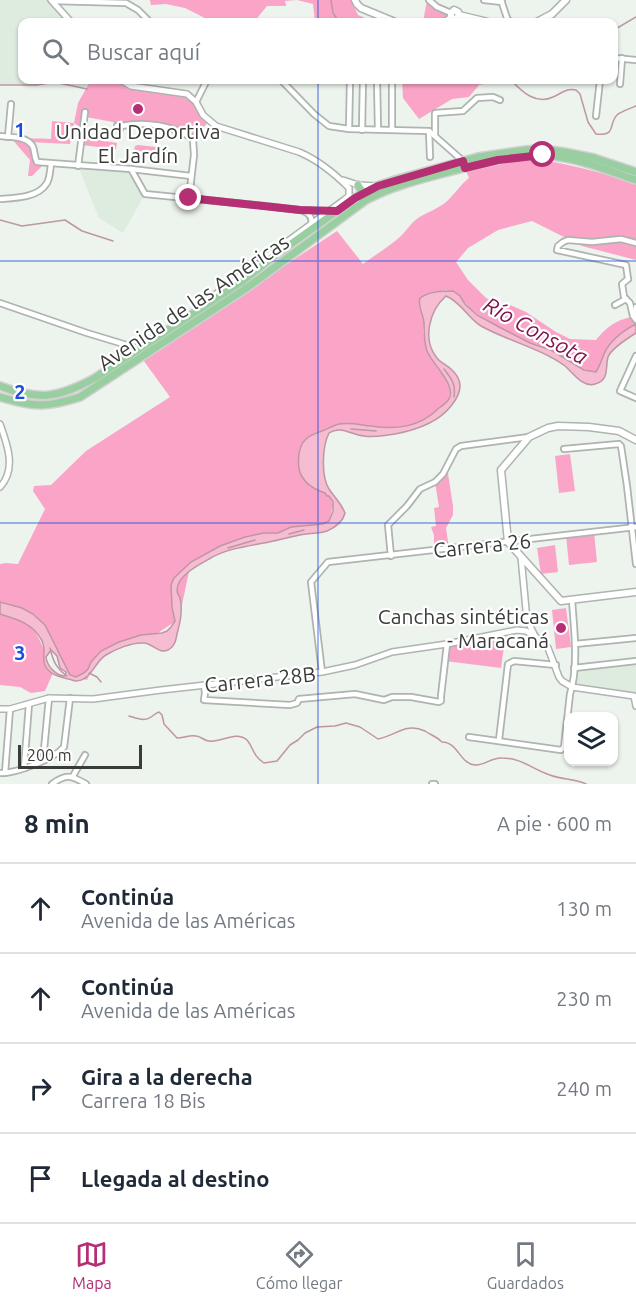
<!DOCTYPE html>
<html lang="es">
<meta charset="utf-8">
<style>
:root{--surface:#fff;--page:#f2f2f3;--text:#1f2937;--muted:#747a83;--line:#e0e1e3;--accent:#b42f73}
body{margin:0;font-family:Ubuntu,sans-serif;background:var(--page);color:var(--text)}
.controls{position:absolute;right:18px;bottom:18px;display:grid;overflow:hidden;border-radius:12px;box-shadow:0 2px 4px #0004}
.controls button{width:54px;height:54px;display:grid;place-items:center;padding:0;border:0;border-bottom:2px solid var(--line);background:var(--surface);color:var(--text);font:30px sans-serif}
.scale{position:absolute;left:18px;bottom:15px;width:124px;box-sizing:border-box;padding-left:6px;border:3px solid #3a3c3a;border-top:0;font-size:16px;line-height:21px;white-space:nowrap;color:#3a3c3a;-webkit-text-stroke:4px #fff;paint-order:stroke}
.stop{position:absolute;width:18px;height:18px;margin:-14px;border:4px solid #b42f73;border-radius:50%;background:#fff}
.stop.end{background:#b42f73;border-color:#fff;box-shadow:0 2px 6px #0008}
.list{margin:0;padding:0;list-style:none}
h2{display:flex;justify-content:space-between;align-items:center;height:78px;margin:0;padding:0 24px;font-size:26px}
h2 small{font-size:20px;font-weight:400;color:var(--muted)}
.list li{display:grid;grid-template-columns:39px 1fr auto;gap:18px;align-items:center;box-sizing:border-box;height:90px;padding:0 24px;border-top:2px solid var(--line)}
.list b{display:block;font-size:22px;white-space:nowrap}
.list p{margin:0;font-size:20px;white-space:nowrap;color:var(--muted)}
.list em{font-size:20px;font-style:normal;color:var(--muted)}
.icon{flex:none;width:33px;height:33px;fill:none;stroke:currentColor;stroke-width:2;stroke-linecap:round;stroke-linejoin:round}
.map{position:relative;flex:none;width:636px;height:784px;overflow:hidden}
.search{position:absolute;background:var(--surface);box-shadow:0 2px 4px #0004;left:18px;right:18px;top:18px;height:66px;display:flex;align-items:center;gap:15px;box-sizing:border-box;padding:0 21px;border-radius:12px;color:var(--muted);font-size:22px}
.sheet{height:438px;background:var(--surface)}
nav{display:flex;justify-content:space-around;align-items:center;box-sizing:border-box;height:84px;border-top:2px solid var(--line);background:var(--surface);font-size:16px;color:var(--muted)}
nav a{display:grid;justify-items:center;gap:3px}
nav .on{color:var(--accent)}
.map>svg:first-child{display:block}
.built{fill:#deebdf}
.green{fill:#faa4c7}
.water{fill:#f6bcd2;stroke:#be96a4;stroke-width:1.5;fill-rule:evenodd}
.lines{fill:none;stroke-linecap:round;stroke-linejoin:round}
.stream{stroke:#be96a4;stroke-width:1.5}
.minor-casing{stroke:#aeb4af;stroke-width:8}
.tertiary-casing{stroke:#aeb4af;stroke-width:8}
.secondary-casing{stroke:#aeb4af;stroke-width:9}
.primary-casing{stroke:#d0d0d0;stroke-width:10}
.minor{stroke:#fff;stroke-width:4.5}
.tertiary{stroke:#fff;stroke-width:5}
.secondary{stroke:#fff;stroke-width:6}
.primary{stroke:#99cea1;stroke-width:7}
.route{stroke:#b42f73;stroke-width:8}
.grid{fill:none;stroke:#1d4ed8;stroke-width:1.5;stroke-opacity:0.55}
.poi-dot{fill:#b42f73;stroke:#fff;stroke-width:2}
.labels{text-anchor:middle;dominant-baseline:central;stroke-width:4.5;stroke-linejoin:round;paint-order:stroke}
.poi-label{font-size:21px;fill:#3a3c3a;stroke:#fff}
.street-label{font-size:21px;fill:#3a3c3a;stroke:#fff}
.water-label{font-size:22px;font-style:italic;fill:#82164f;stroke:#fff}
.grid-label{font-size:20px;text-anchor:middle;font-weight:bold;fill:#1d4ed8;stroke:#fff;stroke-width:4.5;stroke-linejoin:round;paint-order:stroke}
</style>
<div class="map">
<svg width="636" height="784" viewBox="0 0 636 784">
<rect width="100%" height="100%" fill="#edf3ed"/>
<g class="built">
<polygon points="0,0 51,0 71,22 22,22 22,80 91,80 87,89 54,82 37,85 0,85"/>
<polygon points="78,166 131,169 145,194 123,233 99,218"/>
<polygon points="636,661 636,696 572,687 574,668"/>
</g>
<g class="green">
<polygon points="150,0 351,0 358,15 375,22 315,22 313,4 297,0 285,1 286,6 267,6 254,22 213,22 185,8 166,4 151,5"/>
<polygon points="427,0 451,13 445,22 423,22"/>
<path d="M91,80H121L126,83L187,94L209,121L193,139C171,124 143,126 117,126L113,122L86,117L83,129L74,123L70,144L28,142L31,144L35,159L45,163L32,176H28L30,160L11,138C24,139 37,138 51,139L52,121L74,123L78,103Z"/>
<polygon points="402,80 503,80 479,85 469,97 452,99 419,119 403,98"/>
<polygon points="82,137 117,143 116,149 81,145"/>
<polygon points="138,145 165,148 173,155 134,151 135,146"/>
<path d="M534,159C569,164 602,172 636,184V260L582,246L532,221L498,230L468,248L456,262L468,280L486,298L494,302L510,305L526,312L556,332L570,339L596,340C605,328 617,319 633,317L636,324L604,354L601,365L596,372C576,369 568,359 551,350C544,346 536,345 529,342C511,334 495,325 479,315C468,309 463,296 451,291C438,287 428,298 419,306L422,314L424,324L423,331L428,353L437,368L448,382L450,392L449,399L431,418L410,425L401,427L384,428L360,425L339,424L306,438L309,486L329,495L333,505L329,521L323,524C278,532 231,540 191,562L179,619L147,640L99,654L87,680L70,676L33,614L22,608L0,602V564L6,563L18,564L45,509L33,491L34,486L51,485L86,451L170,397L141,357L254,286L337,231L363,264C375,255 390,246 401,236C407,230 411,223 418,218C427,212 438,209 446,202C455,194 460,185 469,178L466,171L511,161Z"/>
<polygon points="570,454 575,491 559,493 555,456"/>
<polygon points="447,467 453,506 453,515 446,528 449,548 434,550 434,535 431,527 436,526 434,508 439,507 435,482"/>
<polygon points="594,532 597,562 569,565 566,535"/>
<polygon points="555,545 558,572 541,574 537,548"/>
<polygon points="566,608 571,647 556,649 552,610"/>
<path d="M0,614C20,620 33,622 41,643C42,646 44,649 45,652C46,663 41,666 53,673L45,691L31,693L20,687L0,685Z"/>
<polygon points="506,632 501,668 445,661 447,644"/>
</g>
<path class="water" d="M453,291L460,296L465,304L477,315L499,327L530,343L551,350L584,370L596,372C600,366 601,361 604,354C610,340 623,331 636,324V333C628,338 611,349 608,357C605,367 610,380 595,384C583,388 573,373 565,366C540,348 508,341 481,326C468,318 461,302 446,296C429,311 422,340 437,358C441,363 447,365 452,370C464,381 461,394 451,406C438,423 416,430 395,434C385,435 374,438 364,436C351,435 341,425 329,433C322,447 321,476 329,489C335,498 341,503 345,513C343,522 336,527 327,531C319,534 309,533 300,535C290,537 280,540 269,542C249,546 227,548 209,559C198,565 177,576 177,590C177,595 179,594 180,598C183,611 180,623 177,634C176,639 176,643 172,647C161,658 153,643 144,643C132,642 116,649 106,655C95,661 91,681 76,681C73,681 71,679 68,679C58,677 45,673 44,661C43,653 46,647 41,639C32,623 16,619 0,614V602L22,608L33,614L45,625L70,675L76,677L84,673L88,669L91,662L101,651L119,642L141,635L162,633L167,631L171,627L175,621L172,607L171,585L174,578L191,562L220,546L245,537L264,533H278L291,527L323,524L329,521L333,511V502L329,496H327L325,493C313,489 302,482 299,469C298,460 298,446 306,439C310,435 317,433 322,431C328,429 334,425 339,424C349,422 361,425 371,426C397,430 420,427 439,408C442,406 447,402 449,399C457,385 432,364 427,351C424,342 424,334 424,324C424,314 417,307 420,298C430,291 442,291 453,291ZM51,650L57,656L60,668L66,672L65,676C56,676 47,666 46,657Z"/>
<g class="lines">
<g class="stream">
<polyline points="331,0 333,13 339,22"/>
<polyline points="614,30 636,17"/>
<path d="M511,80C522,92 536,105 553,97C562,93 566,88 576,90L580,94L588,122L596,134C618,136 607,124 618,114C623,111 631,108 636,106"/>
<polyline points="0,85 37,85 54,82 87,89"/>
<polyline points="0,220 22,226 65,220 82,231 113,241"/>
<path d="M444,369C452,379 456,385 454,397"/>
<polyline points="351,429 376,431"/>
<polyline points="289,534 304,530"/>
<polyline points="228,548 255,540"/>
<path d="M50,648C53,661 56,668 67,676"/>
<polyline points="89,673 97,677 101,682"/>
<path d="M129,716C136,718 144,722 151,717C154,715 156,713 159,712L162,715L164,724L177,738C183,738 189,735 196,736C201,736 204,741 209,741C221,743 236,730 247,740C254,748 252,755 264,763L277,761L290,745L298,740L305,733L317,727L335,726L346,723L360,727L378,739C397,735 406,722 425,731C431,735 437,737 442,742C458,742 460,764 475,765C484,766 492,757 502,758C522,758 532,769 550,775C562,780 574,778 586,784"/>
</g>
<g class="minor-casing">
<g id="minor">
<polyline points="429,0 437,7 451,13"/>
<polyline points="484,0 502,2"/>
<polyline points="501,0 508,21"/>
<polyline points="52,1 126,3 138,10 150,22"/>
<polyline points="614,58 636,60"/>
<polyline points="281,80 314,114 329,126 349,129 429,131 463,161"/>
<polyline points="377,80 378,129"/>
<polyline points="392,80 392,129"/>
<polyline points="620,84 622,58"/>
<polyline points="196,102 207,80"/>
<polyline points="596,116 600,80"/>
<path d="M117,126V128L120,129L121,126C145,121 173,125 193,139L194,155L189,198"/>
<polyline points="349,129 350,80"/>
<polyline points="362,130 363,80"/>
<polyline points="429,131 430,157"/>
<polyline points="435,135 435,113 463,111 477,98 493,97 500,100"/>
<path d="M0,136C10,137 28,136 33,147C35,152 34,157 37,162L131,169L145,194L266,206L300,210L329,212"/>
<polyline points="8,137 11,104"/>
<polyline points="78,166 85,112"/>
<polyline points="131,169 191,176"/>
<path d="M0,199C15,198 38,198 47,183C50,178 50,170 51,164"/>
<path d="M303,211C309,213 313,218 311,225"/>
<polyline points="628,279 626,265 557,250 558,246 563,242 568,240 592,242 621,239 636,243"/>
<polyline points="628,279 622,284 624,297 630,303 633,316 636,320"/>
<polyline points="0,303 87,333 140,349"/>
<polyline points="615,305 626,299"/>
<polyline points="636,307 636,317"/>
<polyline points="636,356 620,391 636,398"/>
<polyline points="564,449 619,444 621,446 627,486 636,564"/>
<polyline points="391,556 388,525 407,506 420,489 435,482 443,474 456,449 461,446 529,437"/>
<polyline points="575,644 636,638"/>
<polyline points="574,668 636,661"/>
<polyline points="322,672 311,582 328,562 636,527"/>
<polyline points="204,685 205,693 204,700 290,705 297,703 299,699 355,694 384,700 392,697 411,697 439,702 441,701 441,696 447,644"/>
<path d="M469,737L561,750L564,747L570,694C579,666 574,629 572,600"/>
<polyline points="499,740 508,664 514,661 556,665"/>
<polyline points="43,760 49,698"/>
<polyline points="24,768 29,704"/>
<path d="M0,773C15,774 54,759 64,747L70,698"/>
<polyline points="5,773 10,709"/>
<polyline points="73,776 85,755"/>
<path d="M52,784C67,773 72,776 86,784"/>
<polyline points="432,784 435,784"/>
</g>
</g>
<g class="tertiary-casing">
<g id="tertiary">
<polyline points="51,0 71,22"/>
<path d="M121,80L131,86L187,94L196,102L203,115L216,126L299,152C318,160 334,173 349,188V196L344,200L198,307"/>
<polyline points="343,180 358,185 377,186"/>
<path d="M0,424C7,444 17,469 0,487"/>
<polyline points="521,557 527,620 535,636 548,648 559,677 562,681 572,687 634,696 636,706"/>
<polyline points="0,709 10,709 49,698 93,699 161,690 322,672 355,665 392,652 447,644 517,630 526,631 535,636"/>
</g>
</g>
<g class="secondary-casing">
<g id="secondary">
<polyline points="355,0 357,4 361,8 395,22"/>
<polyline points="451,18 451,13 454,10 458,12 459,15 488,22"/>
<polyline points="445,22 451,18 454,19 457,18 459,15"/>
<polyline points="505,22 508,21 511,22"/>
<polyline points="537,22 552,14 566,0"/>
<polyline points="636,440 619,431 589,427 558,426 548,428 529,437 501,470 508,542 561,601 636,592"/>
</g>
</g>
<g class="primary-casing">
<g id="primary">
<polyline points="358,185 361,190 362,197"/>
<path d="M0,386C40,401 58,398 95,378L244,280L274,256L337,211L355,198L377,186L398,179L478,157L526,150L542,149L564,152L594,158L636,172"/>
<path d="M0,397C34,407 46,408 80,397L248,287L366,200C391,187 417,180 444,173C479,164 516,153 552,156C581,159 609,171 636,180"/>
</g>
</g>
<use href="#minor" class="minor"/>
<use href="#tertiary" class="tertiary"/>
<use href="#secondary" class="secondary"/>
<use href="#primary" class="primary"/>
</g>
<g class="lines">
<polyline class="route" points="189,198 300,210 337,211 355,198 378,186 463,161 465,168 498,160 543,155"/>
</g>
<path class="grid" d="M318,0V22M318,80V784M0,261H636M0,523H636"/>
<g class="poi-dot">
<circle cx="138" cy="109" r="6"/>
<circle cx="561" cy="628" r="6"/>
</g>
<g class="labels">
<g class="poi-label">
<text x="138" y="131">Unidad Deportiva<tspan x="138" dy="24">El Jardín</tspan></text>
<text x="549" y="616" text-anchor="end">Canchas sintéticas<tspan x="549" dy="24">- Maracaná</tspan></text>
</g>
<g class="street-label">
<text transform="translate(193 302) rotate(-34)">Avenida de las Américas</text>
<text transform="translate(482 545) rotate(-6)">Carrera 26</text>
<text transform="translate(260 679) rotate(-6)">Carrera 28B</text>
</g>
<g class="water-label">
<text transform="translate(536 330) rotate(29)">Río Consota</text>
</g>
</g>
<g class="grid-label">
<text x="20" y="137">1</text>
<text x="20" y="399">2</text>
<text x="20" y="660">3</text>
</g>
</svg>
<div class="controls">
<button><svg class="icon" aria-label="layers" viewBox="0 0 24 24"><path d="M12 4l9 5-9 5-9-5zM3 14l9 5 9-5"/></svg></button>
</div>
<div class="scale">200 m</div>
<div class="stop" style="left:543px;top:155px"></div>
<div class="stop end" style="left:189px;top:198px"></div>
<div class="search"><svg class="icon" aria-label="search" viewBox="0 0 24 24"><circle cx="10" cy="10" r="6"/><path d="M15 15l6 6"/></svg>Buscar aquí</div>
</div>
<section class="sheet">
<h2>8 min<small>A pie · 600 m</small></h2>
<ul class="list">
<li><svg class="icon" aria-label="ahead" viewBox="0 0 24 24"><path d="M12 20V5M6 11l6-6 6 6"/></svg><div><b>Continúa</b><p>Avenida de las Américas</p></div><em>130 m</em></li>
<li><svg class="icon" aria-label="ahead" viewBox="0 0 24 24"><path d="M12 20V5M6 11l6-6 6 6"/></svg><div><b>Continúa</b><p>Avenida de las Américas</p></div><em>230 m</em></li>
<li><svg class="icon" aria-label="right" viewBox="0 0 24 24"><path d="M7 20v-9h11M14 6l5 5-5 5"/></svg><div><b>Gira a la derecha</b><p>Carrera 18 Bis</p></div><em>240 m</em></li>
<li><svg class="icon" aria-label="arrive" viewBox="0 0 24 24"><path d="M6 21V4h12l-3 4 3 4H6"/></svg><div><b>Llegada al destino</b></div></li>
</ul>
</section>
<nav>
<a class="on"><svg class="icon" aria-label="map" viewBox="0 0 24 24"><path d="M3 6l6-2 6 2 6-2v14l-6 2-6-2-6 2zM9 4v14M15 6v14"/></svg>Mapa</a>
<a><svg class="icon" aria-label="directions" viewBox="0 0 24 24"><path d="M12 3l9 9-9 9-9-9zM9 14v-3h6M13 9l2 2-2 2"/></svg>Cómo llegar</a>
<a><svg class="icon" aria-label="saved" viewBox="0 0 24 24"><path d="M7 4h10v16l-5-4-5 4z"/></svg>Guardados</a>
</nav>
